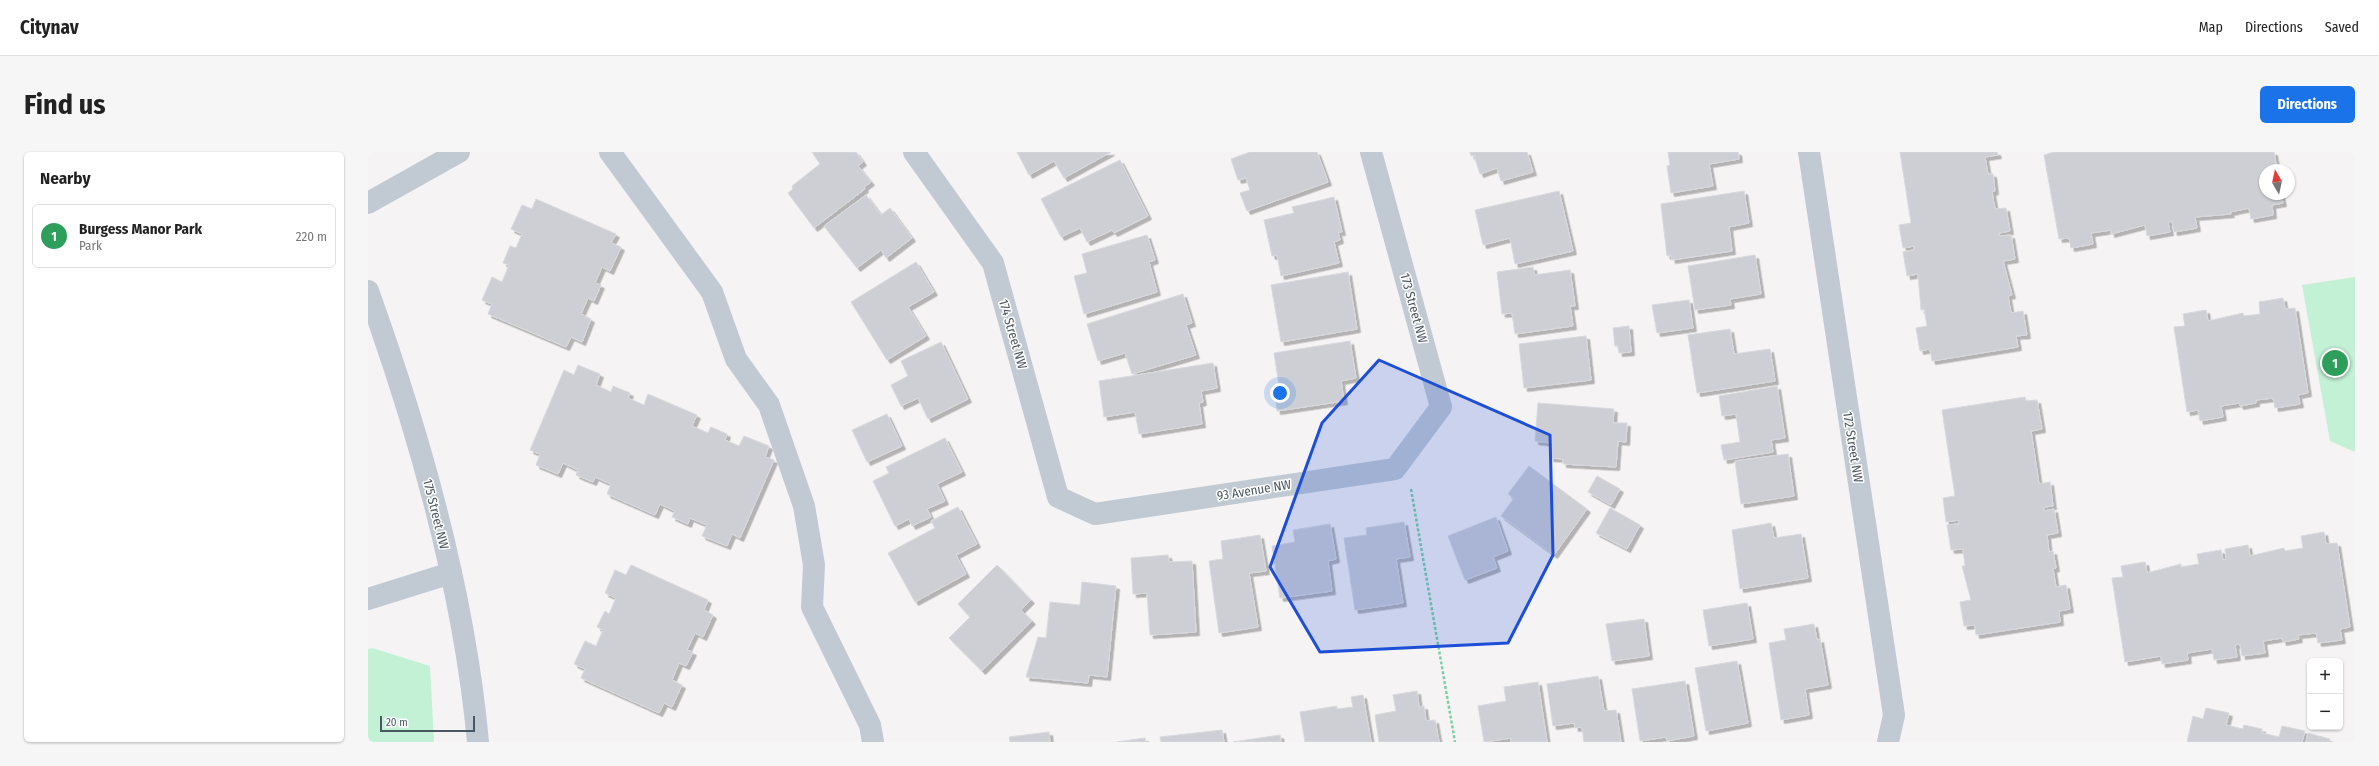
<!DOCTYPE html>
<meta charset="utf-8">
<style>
:root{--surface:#fff;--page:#f6f6f6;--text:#222;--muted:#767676;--line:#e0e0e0;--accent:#1a73e8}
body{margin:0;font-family:"Fira Sans Condensed",sans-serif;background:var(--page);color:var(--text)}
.controls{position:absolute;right:12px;bottom:12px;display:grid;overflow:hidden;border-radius:6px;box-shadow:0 1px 3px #0004}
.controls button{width:36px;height:36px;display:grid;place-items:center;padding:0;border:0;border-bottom:1px solid var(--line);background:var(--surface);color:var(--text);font:20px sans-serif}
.compass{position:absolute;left:1891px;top:12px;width:36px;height:36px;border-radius:50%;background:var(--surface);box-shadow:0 1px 3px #0004;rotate:351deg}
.scale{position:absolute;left:12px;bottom:10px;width:95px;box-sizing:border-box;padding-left:4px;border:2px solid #4a5661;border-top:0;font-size:11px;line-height:14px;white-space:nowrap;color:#4a5661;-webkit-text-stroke:3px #fff;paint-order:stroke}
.you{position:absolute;left:912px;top:241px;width:14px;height:14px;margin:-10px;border:3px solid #fff;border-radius:50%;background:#1a73e8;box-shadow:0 0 0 6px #1a73e833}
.badge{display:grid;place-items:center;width:26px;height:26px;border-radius:50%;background:var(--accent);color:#fff;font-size:13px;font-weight:700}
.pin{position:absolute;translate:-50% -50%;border:2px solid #fff;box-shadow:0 1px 4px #0006}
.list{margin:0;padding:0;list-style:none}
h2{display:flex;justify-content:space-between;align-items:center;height:52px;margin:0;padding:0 16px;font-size:17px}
h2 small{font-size:13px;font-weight:400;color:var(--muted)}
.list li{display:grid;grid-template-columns:26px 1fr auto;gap:12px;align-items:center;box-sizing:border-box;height:64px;margin:0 8px 8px;padding:0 8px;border:1px solid var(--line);border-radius:6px}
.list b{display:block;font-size:15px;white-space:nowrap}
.list p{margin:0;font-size:13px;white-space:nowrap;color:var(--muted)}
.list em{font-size:13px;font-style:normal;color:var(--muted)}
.map{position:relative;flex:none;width:1987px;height:590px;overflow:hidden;border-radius:6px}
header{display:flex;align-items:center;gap:24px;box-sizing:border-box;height:56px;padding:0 20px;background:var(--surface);border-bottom:1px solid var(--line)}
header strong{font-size:19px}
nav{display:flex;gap:22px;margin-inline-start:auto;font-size:14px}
.intro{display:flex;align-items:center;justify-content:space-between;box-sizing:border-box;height:96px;padding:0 24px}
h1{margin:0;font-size:28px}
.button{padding:10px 18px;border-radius:6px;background:var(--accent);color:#fff;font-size:14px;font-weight:700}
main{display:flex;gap:24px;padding:0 24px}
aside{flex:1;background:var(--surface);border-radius:6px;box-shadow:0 1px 3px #0004}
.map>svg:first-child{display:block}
.green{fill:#c3f1d5}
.building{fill:#cdcfd5;stroke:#d7d9de;filter:url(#shadow)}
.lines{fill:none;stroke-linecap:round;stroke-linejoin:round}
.path{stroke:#7ad0a6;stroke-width:2.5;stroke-dasharray:3 2;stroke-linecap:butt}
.minor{stroke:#c1cad2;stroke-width:22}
.marked{fill:#1d4ed8;fill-opacity:0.2;stroke:#1d4ed8;stroke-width:3;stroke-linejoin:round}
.labels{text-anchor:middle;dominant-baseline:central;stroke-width:3;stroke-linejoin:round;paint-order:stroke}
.street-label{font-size:13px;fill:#4a5661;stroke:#fff}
</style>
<header>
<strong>Citynav</strong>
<nav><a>Map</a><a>Directions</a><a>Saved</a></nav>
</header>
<div class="intro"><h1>Find us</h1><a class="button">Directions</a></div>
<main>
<aside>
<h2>Nearby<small></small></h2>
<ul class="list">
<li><span class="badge" style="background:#2e9e5b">1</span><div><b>Burgess Manor Park</b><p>Park</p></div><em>220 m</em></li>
</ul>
</aside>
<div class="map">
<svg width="1987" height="590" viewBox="0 0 1987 590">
<defs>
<filter id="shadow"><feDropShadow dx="3.5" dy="3.5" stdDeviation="0" flood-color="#0004"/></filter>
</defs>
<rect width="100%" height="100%" fill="#f5f3f3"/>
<g class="green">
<polygon points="1987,125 1987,300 1962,289 1934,133"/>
<polygon points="4,496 62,514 66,590 0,590 0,497"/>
</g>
<g class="building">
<polygon points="488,0 495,10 490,14 503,30 496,35 497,37 446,76 420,41 425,37 424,34 452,12 444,0"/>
<polygon points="649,0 743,0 696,26 686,9 661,23"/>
<polygon points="882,0 949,0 960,30 879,59 872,41 882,38 878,26 870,28 863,7"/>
<polygon points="1102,0 1159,0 1165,20 1133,29 1129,16 1112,22 1106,3 1103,4"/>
<polygon points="1300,0 1370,0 1371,7 1341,12 1345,34 1303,41 1299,14 1302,13"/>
<polygon points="1532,0 1629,0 1630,3 1617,5 1620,22 1625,22 1627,39 1624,40 1627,57 1638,56 1642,79 1631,81 1632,84 1643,83 1647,107 1635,109 1644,143 1640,144 1643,161 1655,159 1659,183 1648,184 1650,195 1564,209 1562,197 1552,199 1548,176 1559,174 1556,157 1553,158 1550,122 1539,124 1535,100 1546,98 1546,94 1535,96 1531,73 1543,71"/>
<polygon points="1906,0 1909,18 1897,18 1897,42 1913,42 1915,51 1904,53 1905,63 1883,67 1881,56 1862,60 1863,62 1827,65 1829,76 1806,80 1804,69 1800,70 1802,80 1779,84 1777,73 1743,82 1743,78 1723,81 1725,92 1703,96 1701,86 1691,87 1676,3 1686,0"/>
<polygon points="752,8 780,64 746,81 744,78 719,90 712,76 693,85 673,47"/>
<polygon points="1191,39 1205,99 1147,112 1142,86 1115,93 1107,58"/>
<polygon points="1376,39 1381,71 1361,75 1364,99 1304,108 1303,103 1299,104 1293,52"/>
<polygon points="498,43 513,63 522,56 544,86 518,106 513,98 489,116 456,74"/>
<polygon points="966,45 974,80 970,80 972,88 966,90 971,111 913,124 909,103 904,104 896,68 926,61 924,55"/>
<polygon points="168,47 248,82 243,91 253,95 242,119 234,115 227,131 233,133 226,149 220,146 213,162 223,167 214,190 203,185 198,195 120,162 124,152 114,148 124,125 134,130 141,113 135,111 142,94 148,96 154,82 143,77 154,53 164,57"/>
<polygon points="779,83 787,108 781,110 789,140 716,162 706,124 719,121 714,102"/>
<polygon points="1387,103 1393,142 1362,147 1363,153 1327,158 1320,114"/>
<polygon points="548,110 566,140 540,155 558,184 519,208 483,150"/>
<polygon points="1165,115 1166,123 1202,118 1207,154 1202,154 1205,174 1147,182 1144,161 1134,162 1129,120"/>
<polygon points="980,120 989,177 913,190 903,133"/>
<polygon points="815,142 824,171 818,173 828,203 764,222 757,201 730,209 719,172"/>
<polygon points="1915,146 1917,157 1927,156 1940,241 1930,243 1932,252 1907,256 1905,246 1888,248 1888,251 1872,254 1871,251 1853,254 1855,265 1832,269 1830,258 1819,260 1806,175 1817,174 1815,162 1838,158 1840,169 1875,161 1876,164 1892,162 1891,150"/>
<polygon points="1321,148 1325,176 1289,181 1284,153"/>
<polygon points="1261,174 1263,200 1251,201 1250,194 1247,194 1245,176"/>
<polygon points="1362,177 1366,202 1402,197 1407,229 1329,241 1320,183"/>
<polygon points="1218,184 1223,228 1156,236 1151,192"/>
<polygon points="982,189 988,226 973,229 976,249 909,259 906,234 911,233 906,201"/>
<polygon points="573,190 600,247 560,267 550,246 533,254 523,233 540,224 533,209"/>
<polygon points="845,211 849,236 833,239 835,250 831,251 834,272 771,282 767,260 736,265 731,229"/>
<polygon points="210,213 232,222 228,233 243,240 245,234 262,241 260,246 276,253 280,242 329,263 324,274 340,281 343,275 359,282 357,288 371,294 376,284 401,294 397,305 406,308 372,386 364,382 359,394 334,384 339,373 322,366 320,372 304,365 307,359 292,352 287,363 239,342 243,332 227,325 225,330 208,323 210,318 195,311 190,322 168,313 172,302 162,298 196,218 206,223"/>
<polygon points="1409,234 1417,286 1403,288 1405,300 1356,308 1353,293 1372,290 1368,262 1354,264 1351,244"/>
<polygon points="1657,245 1658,249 1669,248 1674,277 1663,279 1671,332 1682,330 1685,354 1676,355 1676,359 1686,357 1690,381 1679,383 1681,400 1685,399 1688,416 1685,417 1688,435 1698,433 1702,457 1691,459 1692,470 1608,483 1607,473 1596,474 1592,450 1603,448 1594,414 1597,414 1595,397 1583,398 1579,373 1591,372 1591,368 1578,370 1575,346 1587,344 1574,258"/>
<polygon points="1170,251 1246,257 1245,271 1259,271 1258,290 1250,289 1248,315 1195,312 1195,307 1182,306 1183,291 1167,289"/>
<polygon points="519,262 534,294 499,310 484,278"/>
<polygon points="577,286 594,320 569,332 577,349 559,357 563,365 544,374 541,367 527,374 505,329 521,321 518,315"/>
<polygon points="1420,302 1426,344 1373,352 1367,309"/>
<polygon points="1161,314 1219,357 1186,403 1133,364 1146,346 1140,342"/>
<polygon points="1229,324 1252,337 1243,353 1220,340"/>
<polygon points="590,355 609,392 588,403 598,422 547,450 520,401 567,376 563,369"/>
<polygon points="1242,356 1272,373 1259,397 1228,381"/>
<polygon points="1128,365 1140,399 1125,405 1129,416 1097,428 1080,384"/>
<polygon points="1036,370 1042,405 1028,407 1035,451 987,458 976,386 999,383 998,376"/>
<polygon points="1403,371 1406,386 1433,382 1440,426 1372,437 1364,378"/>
<polygon points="962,372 968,407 960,409 964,439 912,446 904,394 927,390 925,378"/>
<polygon points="1956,380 1958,392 1969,391 1982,475 1972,477 1974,488 1950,491 1948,481 1930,483 1931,487 1915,490 1914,486 1895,489 1897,501 1874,504 1872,492 1867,493 1869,505 1846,508 1844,497 1819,501 1820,508 1794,512 1793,504 1757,510 1744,426 1755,425 1753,414 1777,410 1779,421 1813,412 1813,415 1831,412 1829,402 1853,398 1855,408 1858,407 1857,397 1880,393 1882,404 1916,396 1917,399 1935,396 1933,384"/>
<polygon points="892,383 898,419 881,421 890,475 851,481 841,409 855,407 853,389"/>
<polygon points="800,403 801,410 824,409 828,480 782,483 779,441 765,442 763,406"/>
<polygon points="263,413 340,448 336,458 345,463 335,485 327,481 319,498 325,500 318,514 311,511 304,528 314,533 304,555 296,551 291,561 213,526 217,517 206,512 217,489 228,494 235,478 229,475 237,459 241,462 248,446 237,441 247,418 258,423"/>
<polygon points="629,413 663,448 653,458 664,469 614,519 581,486 602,465 590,452"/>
<polygon points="714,430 748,434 739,525 721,523 720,531 658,525 670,485 678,486 682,450 712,453"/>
<polygon points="1379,451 1385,487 1341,494 1335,458"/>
<polygon points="1276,467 1281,504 1244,509 1238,472"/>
<polygon points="1446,472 1449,488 1452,487 1460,533 1437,537 1441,563 1413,568 1401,491 1418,488 1416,477"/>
<polygon points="1369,509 1380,571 1338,579 1327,516"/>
<polygon points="1230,524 1236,559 1248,558 1253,590 1216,590 1214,575 1207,576 1206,571 1185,574 1179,532"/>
<polygon points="1317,529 1326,584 1299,589 1298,585 1272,589 1264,537"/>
<polygon points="1170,530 1179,590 1143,590 1143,586 1116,590 1110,554 1138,549 1136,535"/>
<polygon points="1049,539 1051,555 1056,554 1058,569 1067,568 1071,590 1011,590 1007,563 1028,559 1025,543"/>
<polygon points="995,543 1003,590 937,590 932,560 969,554 969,557 985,555 983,545"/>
<polygon points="1838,556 1861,561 1858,573 1875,577 1876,573 1894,577 1894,581 1911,585 1914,574 1937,579 1934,590 1819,590 1825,564 1835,567"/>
<polygon points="854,578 856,590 793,590 792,585"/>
<polygon points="681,580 682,590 642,590 641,585"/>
<polygon points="1940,581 1962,587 1961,590 1938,590"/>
<polygon points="912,583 913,590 865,590"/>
<polygon points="777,586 778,590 749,590"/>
</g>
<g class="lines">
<polyline class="path" points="1043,337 1087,590"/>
<g class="minor">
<polyline points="242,0 344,140 368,207 401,253 436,354 446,413 444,455 502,573 505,590"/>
<polyline points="546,0 625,111 690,345 727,362 1027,317 1073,255 1003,0"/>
<polyline points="1441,0 1526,563 1520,590"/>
<polyline points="0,51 91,0"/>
<path d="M0,139C52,283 96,438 110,590"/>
<polyline points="0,447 83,421"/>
</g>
</g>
<path class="marked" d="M1011,208L1182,283L1185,403L1140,491L952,500L902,415L954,271Z"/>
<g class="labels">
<g class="street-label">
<text transform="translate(1046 156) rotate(75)">173 Street NW</text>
<text transform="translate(645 182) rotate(74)">174 Street NW</text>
<text transform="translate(1485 295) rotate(81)">172 Street NW</text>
<text transform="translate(886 338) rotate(-9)">93 Avenue NW</text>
<text transform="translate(68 362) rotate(76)">175 Street NW</text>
</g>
</g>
</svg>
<div class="controls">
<button>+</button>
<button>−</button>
</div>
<svg class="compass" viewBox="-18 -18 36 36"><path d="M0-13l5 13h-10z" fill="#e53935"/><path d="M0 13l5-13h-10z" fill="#767676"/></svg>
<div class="scale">20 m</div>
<div class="you"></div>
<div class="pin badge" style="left:1967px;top:211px;background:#2e9e5b">1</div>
</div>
</main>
